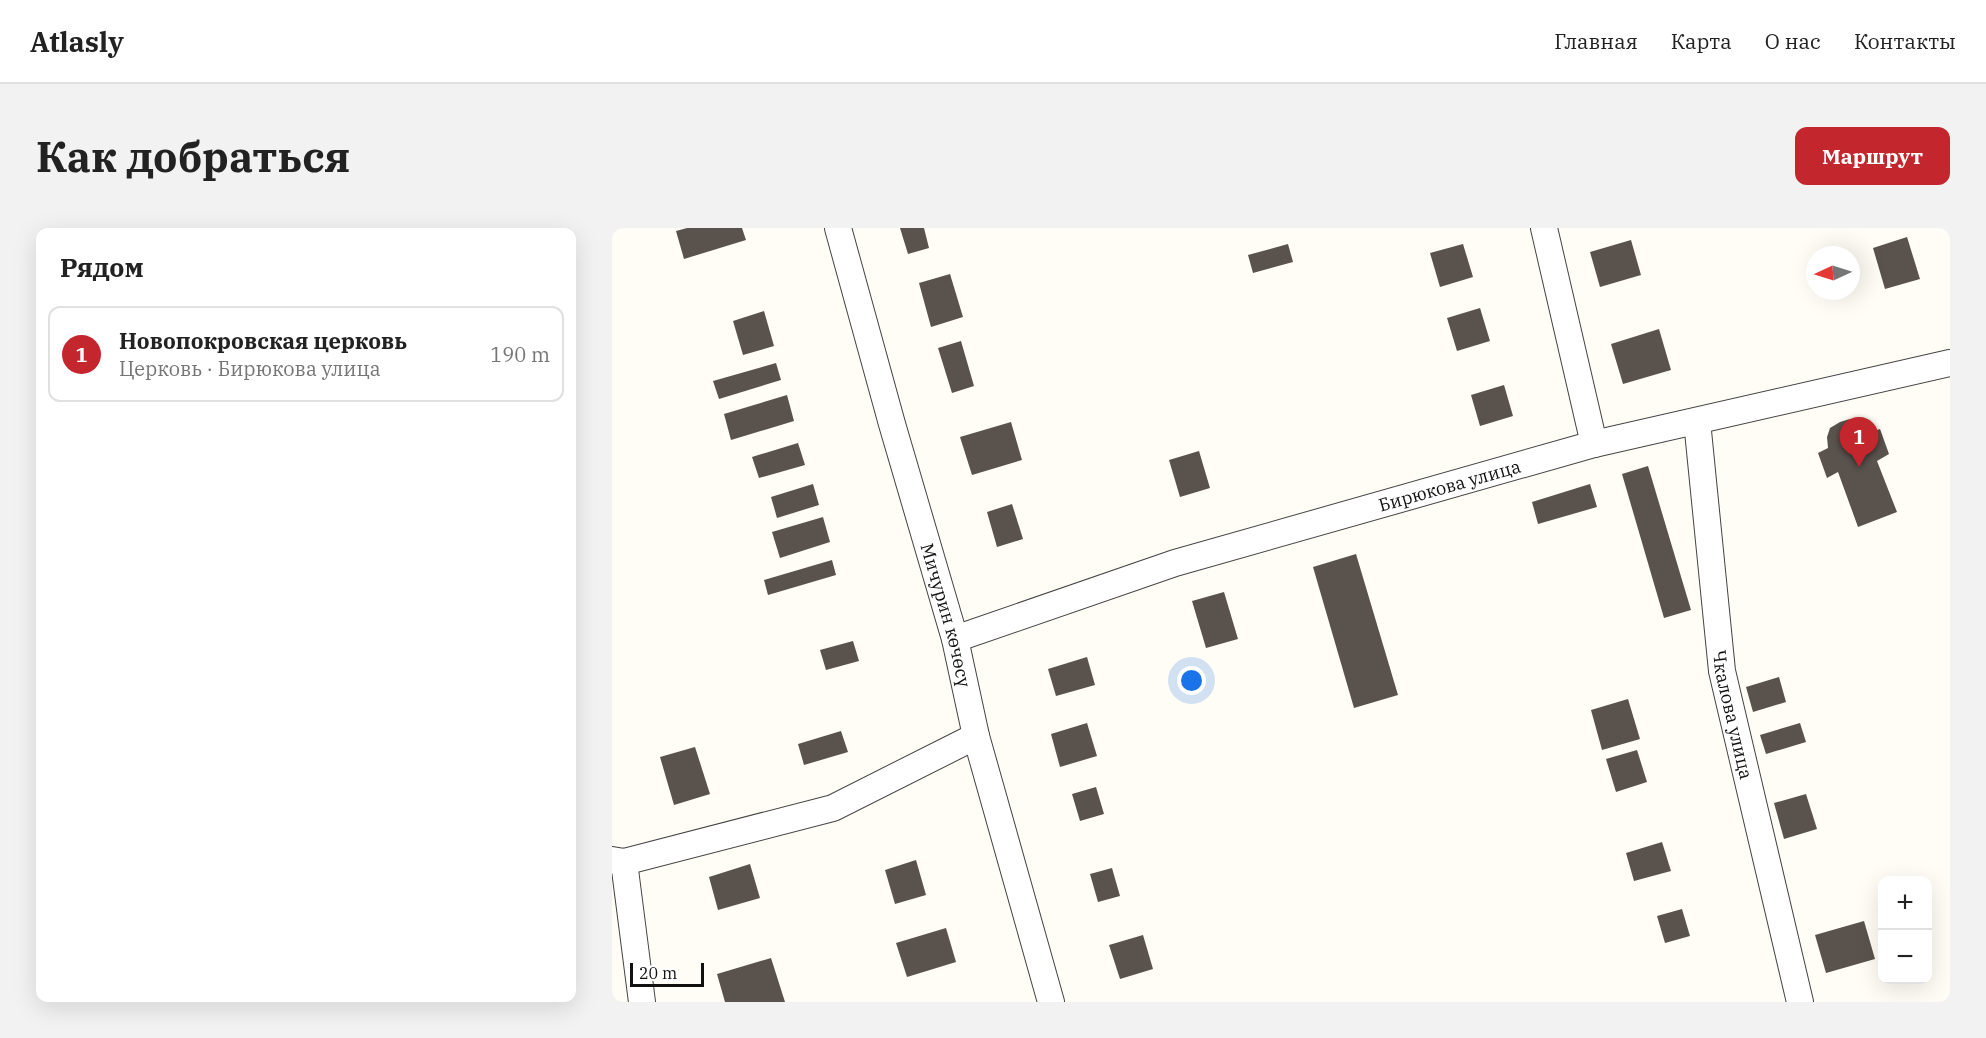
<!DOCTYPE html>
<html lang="ru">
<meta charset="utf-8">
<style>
:root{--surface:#fff;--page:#f2f2f2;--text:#222;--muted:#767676;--line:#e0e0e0;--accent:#c4262e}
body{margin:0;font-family:"IBM Plex Serif",serif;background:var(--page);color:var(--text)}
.controls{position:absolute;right:18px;bottom:18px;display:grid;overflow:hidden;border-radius:12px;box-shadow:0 6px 24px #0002}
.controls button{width:54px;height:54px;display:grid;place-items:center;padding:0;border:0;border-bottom:2px solid var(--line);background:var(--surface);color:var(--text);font:30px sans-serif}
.compass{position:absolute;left:1194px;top:18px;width:54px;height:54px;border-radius:50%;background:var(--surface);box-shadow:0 6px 24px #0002;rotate:266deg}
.scale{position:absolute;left:18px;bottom:15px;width:74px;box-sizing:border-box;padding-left:6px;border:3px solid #111;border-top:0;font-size:16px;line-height:21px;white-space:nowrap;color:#111;-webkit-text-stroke:4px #fff;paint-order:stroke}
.you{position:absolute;left:580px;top:453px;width:21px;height:21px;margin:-15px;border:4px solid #fff;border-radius:50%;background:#1a73e8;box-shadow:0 0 0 9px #1a73e833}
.badge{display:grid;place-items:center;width:39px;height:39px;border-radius:50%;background:var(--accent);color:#fff;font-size:20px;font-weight:700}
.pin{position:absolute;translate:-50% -50px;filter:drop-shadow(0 2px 3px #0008)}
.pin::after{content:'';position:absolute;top:32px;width:21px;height:18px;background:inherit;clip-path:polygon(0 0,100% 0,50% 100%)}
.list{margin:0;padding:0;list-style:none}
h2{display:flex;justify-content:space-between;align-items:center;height:78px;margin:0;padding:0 24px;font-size:26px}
h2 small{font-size:20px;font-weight:400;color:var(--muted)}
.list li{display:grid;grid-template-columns:39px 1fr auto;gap:18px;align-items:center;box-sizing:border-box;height:96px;margin:0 12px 12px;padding:0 12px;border:2px solid var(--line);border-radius:12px}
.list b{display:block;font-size:22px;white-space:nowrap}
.list p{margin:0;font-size:20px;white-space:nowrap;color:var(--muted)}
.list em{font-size:20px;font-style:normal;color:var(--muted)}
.map{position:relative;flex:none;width:1338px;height:774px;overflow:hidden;border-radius:12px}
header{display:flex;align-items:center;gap:36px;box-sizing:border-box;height:84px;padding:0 30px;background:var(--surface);border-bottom:2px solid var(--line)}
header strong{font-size:28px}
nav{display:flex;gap:33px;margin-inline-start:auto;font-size:21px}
.intro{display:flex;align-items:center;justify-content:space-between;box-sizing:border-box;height:144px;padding:0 36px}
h1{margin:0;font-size:42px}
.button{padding:15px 27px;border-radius:12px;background:var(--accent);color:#fff;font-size:21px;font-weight:700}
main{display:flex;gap:36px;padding:0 36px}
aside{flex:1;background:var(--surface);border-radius:12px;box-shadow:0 6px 24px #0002}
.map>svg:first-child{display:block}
.building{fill:#5a524d}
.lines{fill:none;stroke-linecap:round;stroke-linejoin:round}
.minor-casing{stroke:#444;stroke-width:28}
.path{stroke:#333;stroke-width:4;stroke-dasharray:6 3;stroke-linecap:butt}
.minor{stroke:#fff;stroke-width:26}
.labels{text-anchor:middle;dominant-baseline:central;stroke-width:6;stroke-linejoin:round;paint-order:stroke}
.street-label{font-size:18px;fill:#111;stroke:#fff}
</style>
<header>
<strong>Atlasly</strong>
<nav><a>Главная</a><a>Карта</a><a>О нас</a><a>Контакты</a></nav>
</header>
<div class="intro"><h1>Как добраться</h1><a class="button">Маршрут</a></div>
<main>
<aside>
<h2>Рядом<small></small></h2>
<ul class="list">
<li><span class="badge">1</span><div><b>Новопокровская церковь</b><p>Церковь · Бирюкова улица</p></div><em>190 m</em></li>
</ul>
</aside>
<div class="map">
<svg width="1338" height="774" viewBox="0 0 1338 774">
<rect width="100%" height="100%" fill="#fffdf5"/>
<g class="building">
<polygon points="75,0 130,0 134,12 72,31 64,3"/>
<polygon points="288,0 312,0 317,20 296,26"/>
<polygon points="1295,9 1308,51 1273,61 1261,20"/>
<polygon points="1019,12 1029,47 988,59 978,24"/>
<polygon points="676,16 681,34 641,45 636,27"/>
<polygon points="851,16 861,49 828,59 818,25"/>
<polygon points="338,46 351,89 319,99 307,55"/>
<polygon points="868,80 878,113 845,123 835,90"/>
<polygon points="152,83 162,118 131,127 121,93"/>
<polygon points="1047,101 1059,142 1011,156 999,116"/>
<polygon points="349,113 362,158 340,165 326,120"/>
<polygon points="164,135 169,152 107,171 101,153"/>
<polygon points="892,157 901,188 868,198 859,167"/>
<polygon points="175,167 182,193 119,212 112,186"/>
<polygon points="1238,191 1247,191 1257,205 1268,201 1277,226 1265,233 1285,284 1246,299 1226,244 1215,250 1206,225 1216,220 1215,209 1218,200 1228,194"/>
<polygon points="399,194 410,232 360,247 348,209"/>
<polygon points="186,215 193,237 147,250 140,229"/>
<polygon points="587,223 598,260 568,269 557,232"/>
<polygon points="1036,238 1079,382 1052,390 1010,246"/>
<polygon points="201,256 207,277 165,290 159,269"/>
<polygon points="978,256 985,279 926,296 920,274"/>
<polygon points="400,276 411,311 385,319 375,284"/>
<polygon points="211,289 218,314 168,330 160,304"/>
<polygon points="744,326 786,467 742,480 701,339"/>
<polygon points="220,332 224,347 156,367 152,352"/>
<polygon points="612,364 626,411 594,420 580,373"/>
<polygon points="241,413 247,433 214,442 208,422"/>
<polygon points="475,429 483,457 444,468 436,441"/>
<polygon points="1167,449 1174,474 1141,484 1134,459"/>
<polygon points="1016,471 1028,511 990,522 979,482"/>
<polygon points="475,495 485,528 448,539 439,506"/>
<polygon points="1188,495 1194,514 1154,526 1148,507"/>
<polygon points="229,503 236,524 192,537 186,516"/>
<polygon points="83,519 98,566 62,577 48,529"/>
<polygon points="1025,522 1035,554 1004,564 994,531"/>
<polygon points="484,559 492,586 468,593 460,566"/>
<polygon points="1194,566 1205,601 1172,611 1162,575"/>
<polygon points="1050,614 1059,643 1022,653 1014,625"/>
<polygon points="304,632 314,667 283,676 273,642"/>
<polygon points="138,636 148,670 106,682 97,649"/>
<polygon points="500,640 508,668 486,674 478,646"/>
<polygon points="1070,681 1078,708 1053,715 1045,688"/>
<polygon points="1252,693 1263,731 1214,745 1203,707"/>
<polygon points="334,700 344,734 295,749 284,715"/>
<polygon points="531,707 541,741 508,751 497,717"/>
<polygon points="159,730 173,774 113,774 105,746"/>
</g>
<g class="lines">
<g class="minor-casing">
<g id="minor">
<path id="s1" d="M226,0L280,196L343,411L364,508L439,774"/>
<polyline points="932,0 982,216"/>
<path id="s2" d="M1085,193L1110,443L1188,774"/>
<path id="s3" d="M343,411L563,335L982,216L1338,135"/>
<polyline points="0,632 12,634 221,580 364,508"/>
<polyline points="12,634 30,774"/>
</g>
</g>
<polyline class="path" points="1337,0 1338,2"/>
<use href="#minor" class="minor"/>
</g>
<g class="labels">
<g class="street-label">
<text stroke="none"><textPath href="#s3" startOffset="518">Бирюкова улица</textPath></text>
<text stroke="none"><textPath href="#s1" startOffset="402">Мичурин көчөсү</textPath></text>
<text stroke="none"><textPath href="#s2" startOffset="296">Чкалова улица</textPath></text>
</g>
</g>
</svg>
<div class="controls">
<button>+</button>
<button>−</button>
</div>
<svg class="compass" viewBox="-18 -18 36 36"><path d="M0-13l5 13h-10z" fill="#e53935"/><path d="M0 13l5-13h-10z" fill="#767676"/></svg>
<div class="scale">20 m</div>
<div class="you"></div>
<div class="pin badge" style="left:1247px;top:239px">1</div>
</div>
</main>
